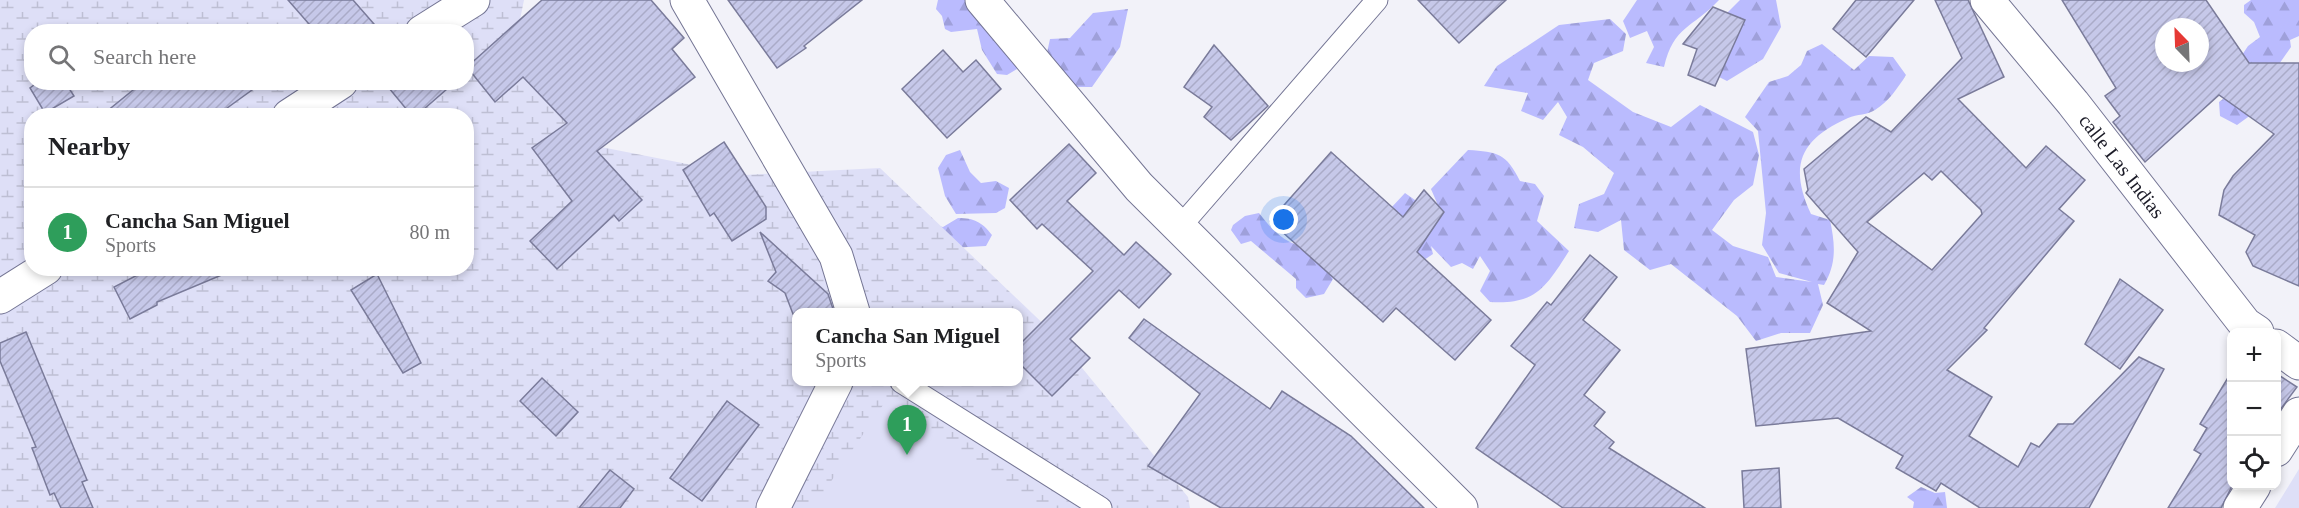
<!DOCTYPE html>
<meta charset="utf-8">
<style>
:root{--surface:#fff;--page:#f2f2f2;--text:#202124;--muted:#757577;--line:#e0e0e0;--accent:#2563eb}
body{margin:0;font-family:Georgia,serif;background:var(--page);color:var(--text)}
.controls{position:absolute;right:18px;bottom:18px;display:grid;overflow:hidden;border-radius:12px;box-shadow:0 3px 9px #0003}
.controls button{width:54px;height:54px;display:grid;place-items:center;padding:0;border:0;border-bottom:2px solid var(--line);background:var(--surface);color:var(--text);font:30px sans-serif}
.compass{position:absolute;left:2155px;top:18px;width:54px;height:54px;border-radius:50%;background:var(--surface);box-shadow:0 3px 9px #0003;rotate:337deg}
.you{position:absolute;left:1284px;top:220px;width:21px;height:21px;margin:-15px;border:4px solid #fff;border-radius:50%;background:#1a73e8;box-shadow:0 0 0 9px #1a73e833}
.badge{display:grid;place-items:center;width:39px;height:39px;border-radius:50%;background:var(--accent);color:#fff;font-size:20px;font-weight:700}
.pin{position:absolute;translate:-50% -50px;filter:drop-shadow(0 2px 3px #0008)}
.pin::after{content:'';position:absolute;top:32px;width:21px;height:18px;background:inherit;clip-path:polygon(0 0,100% 0,50% 100%)}
.popup{position:absolute;left:792px;top:308px;width:231px;height:78px;box-sizing:border-box;display:grid;place-content:center;border-radius:12px;background:var(--surface);filter:drop-shadow(0 2px 4px #0005);font-size:20px;white-space:nowrap;color:var(--muted)}
.popup b{font-size:22px;color:var(--text)}
.popup::after{content:'';position:absolute;left:50%;top:100%;margin-left:-12px;border:12px solid transparent;border-top-color:var(--surface)}
.list{margin:0;padding:0;list-style:none}
h2{display:flex;justify-content:space-between;align-items:center;height:78px;margin:0;padding:0 24px;font-size:26px}
h2 small{font-size:20px;font-weight:400;color:var(--muted)}
.list li{display:grid;grid-template-columns:39px 1fr auto;gap:18px;align-items:center;box-sizing:border-box;height:90px;padding:0 24px;border-top:2px solid var(--line)}
.list b{display:block;font-size:22px;white-space:nowrap}
.list p{margin:0;font-size:20px;white-space:nowrap;color:var(--muted)}
.list em{font-size:20px;font-style:normal;color:var(--muted)}
.icon{flex:none;width:33px;height:33px;fill:none;stroke:currentColor;stroke-width:2;stroke-linecap:round;stroke-linejoin:round}
.map{position:relative;flex:none;width:2299px;height:508px;overflow:hidden}
.search{position:absolute;background:var(--surface);box-shadow:0 3px 9px #0003;left:24px;top:24px;width:450px;height:66px;display:flex;align-items:center;gap:15px;box-sizing:border-box;padding:0 21px;border-radius:24px;color:var(--muted);font-size:22px}
.panel{position:absolute;background:var(--surface);box-shadow:0 3px 9px #0003;left:24px;top:108px;width:450px;height:168px;border-radius:24px}
.map>svg:first-child{display:block}
.forest{fill:url(#forest-firs)}
.wetland{fill:url(#wetland-marsh);fill-rule:evenodd}
.green{fill:#dedff7}
.building{fill:url(#building-hatch);stroke:#7a7b9a;stroke-width:1.5;fill-rule:evenodd}
.lines{fill:none;stroke-linecap:round;stroke-linejoin:round}
.service-casing{stroke:#747594;stroke-width:23}
.minor-casing{stroke:#747594;stroke-width:35}
.service{stroke:#fff;stroke-width:21}
.minor{stroke:#fff;stroke-width:33}
.labels{text-anchor:middle;dominant-baseline:central;stroke-width:4.5;stroke-linejoin:round;paint-order:stroke}
.street-label{font-size:20px;fill:#1b1b27;stroke:#f2f2f9}
</style>
<div class="map">
<svg width="2299" height="508" viewBox="0 0 2299 508">
<defs>
<pattern id="forest-firs" width="22" height="20" patternUnits="userSpaceOnUse" patternTransform="scale(1.5)"><rect width="22" height="20" fill="#babbfe"/><path d="M5 1l3.5 6h-7zM16 11l3.5 6h-7z" fill="#9fa0da"/></pattern>
<pattern id="wetland-marsh" width="20" height="14" patternUnits="userSpaceOnUse" patternTransform="scale(1.5)"><rect width="20" height="14" fill="#dedff7"/><path d="M1 5h8M5 5V1M11 12h8M15 12V8" fill="none" stroke="#bebfd4"/></pattern>
<pattern id="building-hatch" width="6" height="6" patternUnits="userSpaceOnUse" patternTransform="scale(1.5)"><rect width="6" height="6" fill="#c6c8e9"/><path d="M-1 1l2-2M0 6l6-6M5 7l2-2" fill="none" stroke="#aaabc8"/></pattern>
</defs>
<rect width="100%" height="100%" fill="#f2f2f9"/>
<g class="forest">
<polygon points="938,0 982,0 1019,61 1017,69 1007,75 997,74 982,50 977,29 951,32 945,29 942,16 936,9"/>
<path d="M1637,0H1719C1692,29 1674,25 1664,67L1646,63L1654,47L1647,31L1630,38L1623,21Z"/>
<polygon points="1740,0 1776,0 1781,27 1763,59 1727,81 1719,77 1724,16"/>
<polygon points="2251,0 2299,0 2299,36 2290,40 2291,47 2268,80 2255,112 2237,125 2220,116 2219,102 2251,78 2240,58 2248,46 2260,37 2254,22 2244,13 2244,5"/>
<polygon points="1128,9 1120,47 1092,87 1064,87 1045,62 1050,39 1070,38 1093,13"/>
<path d="M1610,19L1626,34L1623,51L1594,63L1588,80L1633,112L1671,127L1700,105L1753,132L1759,155L1753,185L1734,200L1712,230L1733,246L1768,257L1776,277L1812,282L1779,273L1762,245L1766,213L1758,131L1745,117L1769,82L1788,76L1801,65L1807,51L1822,44L1854,70L1869,56L1893,57L1906,75C1897,89 1889,101 1875,110C1868,115 1857,114 1848,118C1801,139 1788,165 1811,214L1830,220C1835,244 1837,263 1824,285L1818,284L1823,305L1810,333H1781L1756,341L1737,316L1671,264L1650,270L1624,250L1621,220L1598,232L1574,228L1579,204L1604,194L1614,173L1583,147L1559,135L1567,117L1558,102L1543,120L1521,111L1528,93L1484,86L1497,66L1559,25Z"/>
<polygon points="960,150 970,172 981,183 996,181 1009,188 1005,208 996,213 956,214 945,196 938,168 946,155"/>
<path d="M1468,150C1498,152 1506,153 1520,181L1535,184L1544,196L1537,221L1569,251C1546,287 1536,305 1490,302L1480,291L1490,271L1480,256L1473,269L1462,263L1451,267L1431,246L1433,254L1424,260L1416,256L1390,209L1405,193L1432,212L1437,203L1431,189Z"/>
<path d="M1259,213C1276,235 1288,246 1316,249L1333,279L1324,294L1306,298L1296,288V279L1251,241L1241,244L1231,230L1233,225L1245,216Z"/>
<path d="M958,218C974,218 982,222 992,235L986,246L950,248L929,224L943,227Z"/>
<polygon points="1921,487 1935,493 1945,492 1947,508 1913,508 1914,502 1907,497"/>
</g>
<path class="wetland" d="M0,0H524L517,34L601,147L743,175L880,168L1055,335L1188,497L1190,508H0ZM32,32H466V82H32ZM32,116H466V268H32ZM796,312H1018V382H796Z"/>
<g class="green">
<polygon points="885,402 1044,508 813,508"/>
<polygon points="2299,469 2299,508 2275,508"/>
</g>
<g class="building">
<polygon points="288,0 353,0 381,32 316,32"/>
<polygon points="542,0 651,0 684,38 672,49 695,77 597,151 642,200 619,221 614,215 557,269 530,241 572,201 532,148 567,123 523,77 495,102 467,67"/>
<polygon points="728,0 862,0 804,46 806,48 777,68"/>
<polygon points="1418,0 1506,0 1459,43"/>
<polygon points="1856,0 1914,0 1866,57 1833,29"/>
<path d="M1935,0H1968L2004,77L1958,99L2026,168L2046,146L2085,180L2059,209L2074,221L1984,328L1987,330L1947,370L1992,397L1969,436L2018,467L2031,443L2039,447L2058,424H2073L2139,357L2164,369L2089,508H1980L1941,483L1936,491L1896,468L1903,456L1838,418L1756,426L1746,349L1871,331L1827,303L1858,252L1806,193L1808,190L1804,169L1866,117L1891,132L1962,58ZM1941,171L1981,210L1982,214L1932,270L1867,222L1924,173L1932,180Z"/>
<path d="M2062,0H2206L2249,63H2299V286L2253,266L2246,252L2255,235L2219,215L2224,190L2233,176L2274,134L2219,95L2145,162L2113,122L2120,116L2105,96L2116,88ZM2164,27H2200V63H2164Z"/>
<polygon points="1713,7 1745,20 1715,86 1688,75 1697,49 1683,44"/>
<polygon points="1214,45 1268,106 1231,140 1204,117 1212,107 1184,87"/>
<polygon points="943,50 963,72 976,60 1001,89 947,138 902,89"/>
<polygon points="38,82 65,82 74,96 45,113 30,88"/>
<polygon points="143,82 263,82 216,116 101,116"/>
<polygon points="384,82 455,82 416,116 412,116"/>
<polygon points="724,142 766,207 766,219 732,241 714,213 710,216 683,170"/>
<polygon points="1069,144 1096,173 1067,201 1124,255 1136,242 1171,274 1139,308 1119,290 1070,339 1090,358 1052,396 1018,362 1018,346 1093,271 1042,224 1037,229 1010,200"/>
<polygon points="1331,152 1403,217 1424,190 1444,212 1417,252 1491,320 1455,360 1396,308 1383,322 1270,221"/>
<polygon points="760,232 828,294 834,312 811,312 806,309 793,314 785,293 768,281 776,272"/>
<polygon points="1590,255 1617,277 1583,320 1620,350 1584,395 1605,412 1594,426 1614,442 1609,448 1705,508 1563,508 1476,448 1535,365 1511,346 1547,302 1551,305"/>
<polygon points="151,268 236,268 236,269 157,302 157,305 130,319 114,287"/>
<polygon points="377,274 421,363 403,373 351,290"/>
<polygon points="2120,279 2163,310 2120,369 2085,344"/>
<polygon points="1144,319 1270,409 1282,391 1351,436 1424,508 1221,508 1148,466 1200,394 1129,338"/>
<polygon points="26,332 87,480 82,482 93,508 61,508 54,493 50,495 32,448 36,447 0,361 0,343"/>
<polygon points="2232,371 2232,486 2221,508 2168,508 2201,454 2194,450 2207,428 2200,424"/>
<polygon points="2277,374 2297,387 2277,414"/>
<polygon points="542,378 578,412 556,436 520,401"/>
<polygon points="727,401 759,425 702,501 670,478"/>
<polygon points="1779,468 1781,508 1744,508 1742,471"/>
<polygon points="610,470 634,489 620,508 579,508"/>
</g>
<g class="lines">
<g class="service-casing">
<g id="service">
<polyline points="1179,228 1377,0"/>
<polyline points="901,382 1101,508"/>
</g>
</g>
<g class="minor-casing">
<g id="minor">
<polyline points="687,0 836,256 853,312"/>
<polyline points="982,0 1139,187 1461,508"/>
<path id="s1" d="M1987,0L2073,103L2245,324L2257,332"/>
<polyline points="422,32 473,0"/>
<polyline points="289,116 341,82"/>
<polyline points="0,297 46,268"/>
<polyline points="2276,346 2299,363"/>
<polyline points="2276,450 2299,414"/>
<polyline points="773,508 836,382"/>
<polyline points="2240,508 2254,486"/>
</g>
</g>
<use href="#service" class="service"/>
<use href="#minor" class="minor"/>
</g>
<g class="labels">
<g class="street-label">
<text stroke="none"><textPath href="#s1" startOffset="214">calle Las Indias</textPath></text>
</g>
</g>
</svg>
<div class="controls">
<button>+</button>
<button>−</button>
<button><svg class="icon" aria-label="locate" viewBox="0 0 24 24"><circle cx="12" cy="12" r="6"/><path d="M12 2v4M12 18v4M2 12h4M18 12h4"/></svg></button>
</div>
<svg class="compass" viewBox="-18 -18 36 36"><path d="M0-13l5 13h-10z" fill="#e53935"/><path d="M0 13l5-13h-10z" fill="#757577"/></svg>
<div class="you"></div>
<div class="pin badge" style="left:907px;top:455px;background:#2e9e5b">1</div>
<div class="popup"><b>Cancha San Miguel</b>Sports</div>
<div class="search"><svg class="icon" aria-label="search" viewBox="0 0 24 24"><circle cx="10" cy="10" r="6"/><path d="M15 15l6 6"/></svg>Search here</div>
<section class="panel">
<h2>Nearby<small></small></h2>
<ul class="list">
<li><span class="badge" style="background:#2e9e5b">1</span><div><b>Cancha San Miguel</b><p>Sports</p></div><em>80 m</em></li>
</ul>
</section>
</div>
